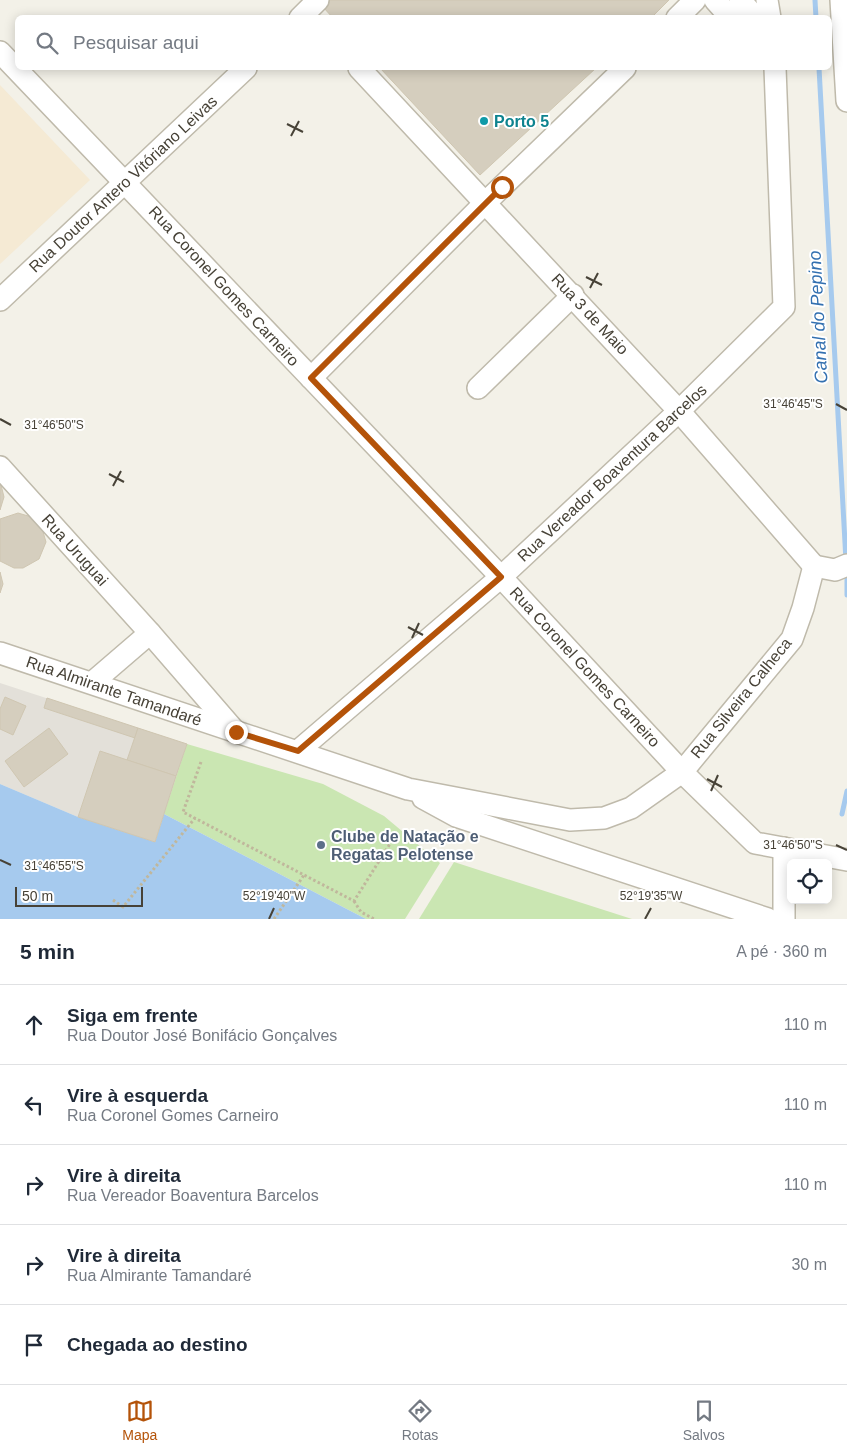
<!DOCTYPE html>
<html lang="pt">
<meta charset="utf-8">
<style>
:root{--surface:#fff;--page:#f2f2f3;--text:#1f2937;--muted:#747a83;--line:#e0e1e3;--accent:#b45309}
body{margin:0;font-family:Arial,sans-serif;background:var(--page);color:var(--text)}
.controls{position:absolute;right:15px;bottom:15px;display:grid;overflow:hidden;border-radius:8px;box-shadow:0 2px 12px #0003}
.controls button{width:45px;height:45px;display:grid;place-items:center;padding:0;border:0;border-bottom:1px solid var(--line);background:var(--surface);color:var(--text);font:25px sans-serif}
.scale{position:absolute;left:15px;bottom:12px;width:128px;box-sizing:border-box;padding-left:5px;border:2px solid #474237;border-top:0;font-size:14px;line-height:18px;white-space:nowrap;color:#474237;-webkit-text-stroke:4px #fff;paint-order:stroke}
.stop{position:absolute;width:15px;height:15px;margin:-11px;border:4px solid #b45309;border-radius:50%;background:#fff}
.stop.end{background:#b45309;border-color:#fff;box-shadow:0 1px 5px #0008}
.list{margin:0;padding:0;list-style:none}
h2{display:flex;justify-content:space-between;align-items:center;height:65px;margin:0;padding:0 20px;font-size:21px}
h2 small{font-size:16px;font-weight:400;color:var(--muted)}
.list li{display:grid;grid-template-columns:32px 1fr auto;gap:15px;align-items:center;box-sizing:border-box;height:80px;padding:0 20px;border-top:1px solid var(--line)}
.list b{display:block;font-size:19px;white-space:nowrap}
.list p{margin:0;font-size:16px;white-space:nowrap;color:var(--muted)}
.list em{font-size:16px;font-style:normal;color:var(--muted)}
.icon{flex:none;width:28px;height:28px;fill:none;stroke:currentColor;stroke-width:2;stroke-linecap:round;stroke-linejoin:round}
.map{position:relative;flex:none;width:847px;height:919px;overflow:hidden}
.search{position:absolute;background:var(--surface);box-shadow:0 2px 12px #0003;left:15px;right:15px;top:15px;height:55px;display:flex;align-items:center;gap:12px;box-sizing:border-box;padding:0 18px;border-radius:8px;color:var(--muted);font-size:19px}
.sheet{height:465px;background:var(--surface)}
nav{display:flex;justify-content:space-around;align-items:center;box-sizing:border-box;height:70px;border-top:1px solid var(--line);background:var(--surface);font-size:14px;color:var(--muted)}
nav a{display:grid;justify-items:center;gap:2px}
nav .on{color:var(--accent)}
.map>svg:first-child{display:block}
.commercial{fill:#f5ead4}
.industrial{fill:#e3e0d9}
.green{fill:#cae6b2}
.water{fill:#a6caee}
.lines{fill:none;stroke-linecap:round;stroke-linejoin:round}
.stream{stroke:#a6caee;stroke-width:5}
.building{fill:#d5cebe;stroke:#cfc6b1}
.minor-casing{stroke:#bfbaab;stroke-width:24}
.path{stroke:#c0b79c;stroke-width:3;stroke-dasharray:2.5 2.5;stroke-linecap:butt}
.minor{stroke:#fff;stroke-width:21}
.route{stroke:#b45309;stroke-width:6}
.ticks{fill:none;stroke:#474237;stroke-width:2}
.culture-dot{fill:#0f9aa8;stroke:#fff;stroke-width:2}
.service-dot{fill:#5c6f8a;stroke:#fff;stroke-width:2}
.labels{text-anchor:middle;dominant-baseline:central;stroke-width:4;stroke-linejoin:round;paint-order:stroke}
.culture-label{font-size:16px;font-weight:bold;fill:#0d838f;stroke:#fff;text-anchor:start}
.street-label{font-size:16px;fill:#474237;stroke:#fff}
.service-label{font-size:16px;font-weight:bold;fill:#4e5e75;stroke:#fff;text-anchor:start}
.water-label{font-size:18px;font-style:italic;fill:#3370b0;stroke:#fff}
.ticks-label{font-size:12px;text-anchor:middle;fill:#474237;stroke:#fff;stroke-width:4;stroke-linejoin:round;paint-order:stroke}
</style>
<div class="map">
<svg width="847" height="919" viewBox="0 0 847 919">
<rect width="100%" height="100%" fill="#f3f1e8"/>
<polygon class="commercial" points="0,85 90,180 0,264"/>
<polygon class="industrial" points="0,683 187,744 155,842 78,817 0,784"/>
<g class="green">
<polygon points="187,744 323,784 384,816 440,863 405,919 366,919 164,814"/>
<polygon points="454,862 632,919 419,919"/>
</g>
<polygon class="water" points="0,784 78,817 155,842 164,814 366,919 0,919"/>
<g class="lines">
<g class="stream">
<polyline points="815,0 816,18"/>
<polyline points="819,68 846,561"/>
<polyline points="847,570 847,595"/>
<polyline points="842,814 847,791"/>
</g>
</g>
<g class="building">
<polygon points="330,0 669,0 651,18 333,18 323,7"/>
<polygon points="380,68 596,68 480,175"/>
<polygon points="0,481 4,497 0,510"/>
<polygon points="18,513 35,518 41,525 46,542 39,559 23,568 14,568 0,561 0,519"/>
<polygon points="0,572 3,584 0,593"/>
<polygon points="5,697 26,706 13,735 0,729 0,709"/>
<polygon points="47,698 138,728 135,738 44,708"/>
<polygon points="49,728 68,754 24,787 5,761"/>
<polygon points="138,728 187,744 176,776 127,760"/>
<polygon points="100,751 176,776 155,842 78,817"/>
</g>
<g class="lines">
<g class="minor-casing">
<g id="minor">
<polyline points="715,0 731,18"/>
<polyline points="740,0 756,18"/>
<polyline points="767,0 770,18"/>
<polyline points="841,0 847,101"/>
<polyline points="300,18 318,0"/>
<polyline points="677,18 695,0"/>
<polyline points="0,52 501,577 682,772 755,843 847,860"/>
<polyline points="359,68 679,411 814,566"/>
<polyline points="0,300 246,68"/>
<polyline points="311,378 486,202 625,68"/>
<polyline points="478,388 573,295"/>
<polyline points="0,467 150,633 234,730"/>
<polyline points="814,566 835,570 847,565"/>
<polyline points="0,653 408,789 570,820 604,818 631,808 682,772 792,639 803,608 814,566"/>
<polyline points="93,682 150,633"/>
<polyline points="298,751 501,577 679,411 784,307 775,68"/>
<polyline points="423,798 456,816 768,919"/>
<polyline points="784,848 784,919"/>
</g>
</g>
<g class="path">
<polyline points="201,762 183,812 354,901 393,839"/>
<polyline points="113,900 123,907 195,818"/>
<polyline points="354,901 361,912 374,919"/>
<polyline points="274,919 304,875"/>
</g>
<use href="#minor" class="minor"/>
</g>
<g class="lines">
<polyline class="route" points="236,732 298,751 501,577 311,378 502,187"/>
</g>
<path class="ticks" d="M287,124L303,132M291,136L299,121M586,277L602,285M590,288L598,273M836,404L847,410M0,419L11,425M109,474L124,482M113,486L121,471M408,627L423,635M412,638L419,623M707,779L722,787M711,791L718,775M836,845L847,850M0,860L11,865M269,919L274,908M645,919L651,908"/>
<circle class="culture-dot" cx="484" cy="121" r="5"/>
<circle class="service-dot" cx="321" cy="845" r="5"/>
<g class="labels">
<g class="culture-label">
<text x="494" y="121">Porto 5</text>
</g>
<g class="street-label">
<text transform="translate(123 184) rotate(-43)">Rua Doutor Antero Vitóriano Leivas</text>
<text transform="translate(224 286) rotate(47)">Rua Coronel Gomes Carneiro</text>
<text transform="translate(590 314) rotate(47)">Rua 3 de Maio</text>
<text transform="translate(612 473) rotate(-43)">Rua Vereador Boaventura Barcelos</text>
<text transform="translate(75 550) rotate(48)">Rua Uruguai</text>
<text transform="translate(585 667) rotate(47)">Rua Coronel Gomes Carneiro</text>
<text transform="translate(114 691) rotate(19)">Rua Almirante Tamandaré</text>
<text transform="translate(741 698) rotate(-51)">Rua Silveira Calheca</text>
</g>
<g class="service-label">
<text x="331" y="836">Clube de Natação e<tspan x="331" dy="18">Regatas Pelotense</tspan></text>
</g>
<g class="water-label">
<text transform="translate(818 317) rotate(-93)">Canal do Pepino</text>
</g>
</g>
<g class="ticks-label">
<text x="793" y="408">31°46'45"S</text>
<text x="54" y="429">31°46'50"S</text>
<text x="793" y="849">31°46'50"S</text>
<text x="54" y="870">31°46'55"S</text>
<text x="274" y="900">52°19'40"W</text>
<text x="651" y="900">52°19'35"W</text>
</g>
</svg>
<div class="controls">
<button><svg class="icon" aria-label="locate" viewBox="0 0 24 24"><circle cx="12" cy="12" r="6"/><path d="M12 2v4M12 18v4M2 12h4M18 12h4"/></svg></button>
</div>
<div class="scale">50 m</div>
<div class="stop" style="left:502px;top:187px"></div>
<div class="stop end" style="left:236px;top:732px"></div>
<div class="search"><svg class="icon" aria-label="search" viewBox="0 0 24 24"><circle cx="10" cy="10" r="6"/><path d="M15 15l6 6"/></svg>Pesquisar aqui</div>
</div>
<section class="sheet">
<h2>5 min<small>A pé · 360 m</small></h2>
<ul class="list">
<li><svg class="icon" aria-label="ahead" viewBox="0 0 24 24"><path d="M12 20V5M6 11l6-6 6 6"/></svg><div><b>Siga em frente</b><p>Rua Doutor José Bonifácio Gonçalves</p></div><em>110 m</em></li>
<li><svg class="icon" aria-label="left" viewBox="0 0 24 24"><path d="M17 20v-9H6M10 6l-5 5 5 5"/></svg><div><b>Vire à esquerda</b><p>Rua Coronel Gomes Carneiro</p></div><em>110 m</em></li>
<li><svg class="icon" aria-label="right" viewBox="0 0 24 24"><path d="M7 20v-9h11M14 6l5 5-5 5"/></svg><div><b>Vire à direita</b><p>Rua Vereador Boaventura Barcelos</p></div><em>110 m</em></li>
<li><svg class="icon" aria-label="right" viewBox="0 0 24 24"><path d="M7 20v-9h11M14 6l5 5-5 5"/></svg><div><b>Vire à direita</b><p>Rua Almirante Tamandaré</p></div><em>30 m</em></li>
<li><svg class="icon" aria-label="arrive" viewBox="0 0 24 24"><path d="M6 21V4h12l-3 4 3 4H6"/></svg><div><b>Chegada ao destino</b></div></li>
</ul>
</section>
<nav>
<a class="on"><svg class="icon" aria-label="map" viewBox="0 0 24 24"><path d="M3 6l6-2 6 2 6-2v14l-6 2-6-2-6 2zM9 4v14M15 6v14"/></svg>Mapa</a>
<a><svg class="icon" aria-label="directions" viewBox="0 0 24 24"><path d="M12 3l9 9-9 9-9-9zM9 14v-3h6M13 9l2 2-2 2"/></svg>Rotas</a>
<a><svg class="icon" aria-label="saved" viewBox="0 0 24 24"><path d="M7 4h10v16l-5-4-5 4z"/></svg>Salvos</a>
</nav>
